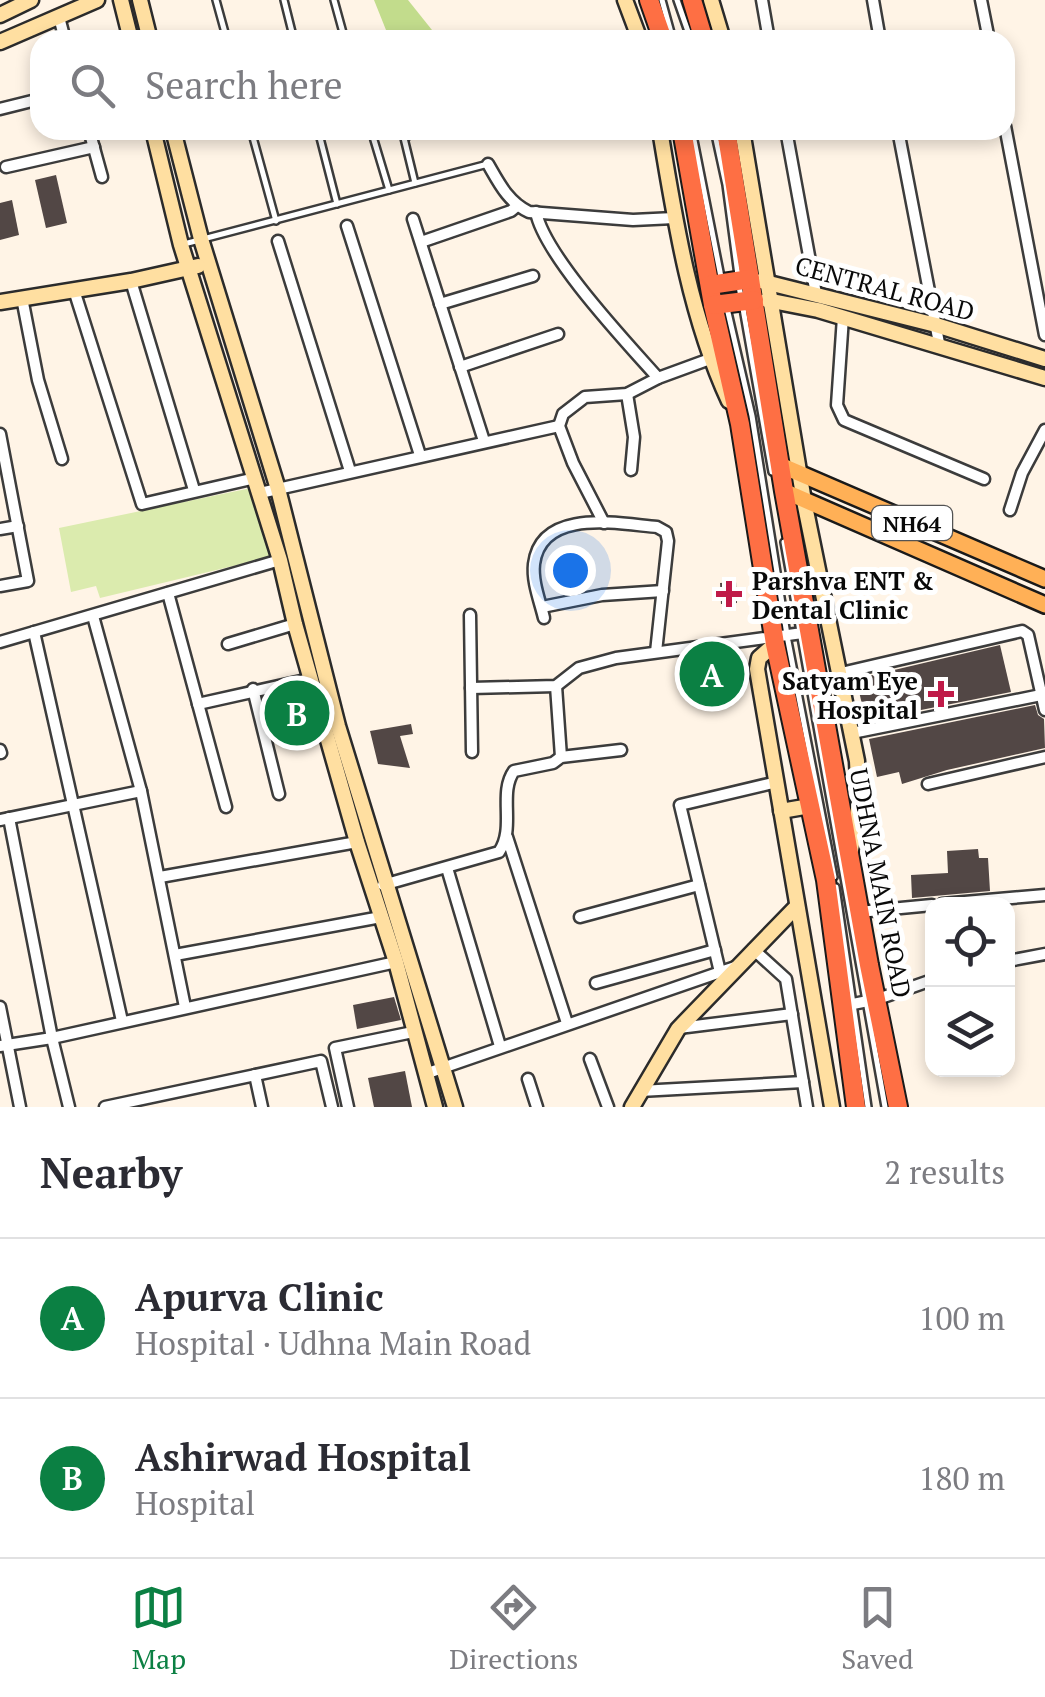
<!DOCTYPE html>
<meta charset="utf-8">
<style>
:root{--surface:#fff;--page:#f7f7f7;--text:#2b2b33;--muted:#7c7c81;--line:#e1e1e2;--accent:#0b8043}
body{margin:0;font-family:"PT Serif",serif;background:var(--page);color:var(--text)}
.controls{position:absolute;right:30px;bottom:30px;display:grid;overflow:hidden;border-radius:20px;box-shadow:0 5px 15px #0003}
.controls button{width:90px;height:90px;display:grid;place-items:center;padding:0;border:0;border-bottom:2px solid var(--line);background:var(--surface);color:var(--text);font:50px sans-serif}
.you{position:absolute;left:570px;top:570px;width:35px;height:35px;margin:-25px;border:8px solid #fff;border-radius:50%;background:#1a73e8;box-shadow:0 0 0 15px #1a73e833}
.badge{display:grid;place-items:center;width:65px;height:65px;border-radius:50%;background:var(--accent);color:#fff;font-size:32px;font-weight:700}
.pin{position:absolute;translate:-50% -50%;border:5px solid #fff;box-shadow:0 2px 10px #0006}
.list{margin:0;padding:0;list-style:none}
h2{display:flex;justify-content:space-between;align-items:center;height:130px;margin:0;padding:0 40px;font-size:42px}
h2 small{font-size:32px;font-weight:400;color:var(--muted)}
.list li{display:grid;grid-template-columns:65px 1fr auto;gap:30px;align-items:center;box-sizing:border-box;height:160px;padding:0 40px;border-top:2px solid var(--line)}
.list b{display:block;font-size:38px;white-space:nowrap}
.list p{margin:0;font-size:32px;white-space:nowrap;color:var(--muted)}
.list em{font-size:32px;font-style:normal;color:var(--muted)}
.icon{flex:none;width:55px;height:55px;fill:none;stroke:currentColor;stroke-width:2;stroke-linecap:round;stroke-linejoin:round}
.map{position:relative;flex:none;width:1045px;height:1107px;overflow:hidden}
.search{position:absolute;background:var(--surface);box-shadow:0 5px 15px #0003;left:30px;right:30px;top:30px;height:110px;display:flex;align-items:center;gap:25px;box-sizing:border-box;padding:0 35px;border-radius:30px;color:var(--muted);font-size:38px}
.sheet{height:450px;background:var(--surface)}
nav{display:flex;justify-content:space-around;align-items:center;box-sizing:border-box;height:140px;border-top:2px solid var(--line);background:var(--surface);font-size:28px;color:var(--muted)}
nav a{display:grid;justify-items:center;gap:5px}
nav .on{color:var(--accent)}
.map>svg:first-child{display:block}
.green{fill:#dbebae}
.forest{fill:#c2dc8c}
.building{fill:#524745}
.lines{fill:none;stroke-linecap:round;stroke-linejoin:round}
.lane-casing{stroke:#3c3c3c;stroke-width:10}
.street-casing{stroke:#3c3c3c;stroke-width:15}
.secondary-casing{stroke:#2b2b2b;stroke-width:19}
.primary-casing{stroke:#1a1a1a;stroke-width:20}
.highway-casing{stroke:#1a1a1a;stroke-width:22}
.lane{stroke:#fff;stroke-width:5}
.street{stroke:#fff;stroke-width:10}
.secondary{stroke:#ffdfa1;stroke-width:14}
.primary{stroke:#ffb056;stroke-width:15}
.highway{stroke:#fe6f44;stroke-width:18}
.poi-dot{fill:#c01a48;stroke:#fff;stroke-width:4}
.labels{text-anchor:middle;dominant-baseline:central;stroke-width:10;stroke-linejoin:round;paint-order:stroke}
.shield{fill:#fff;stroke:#535353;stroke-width:2.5}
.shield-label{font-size:22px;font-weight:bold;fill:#090909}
.street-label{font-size:25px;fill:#090909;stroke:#fff}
.poi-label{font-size:25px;font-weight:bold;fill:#090909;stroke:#fff;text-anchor:start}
</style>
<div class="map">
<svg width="1045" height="1107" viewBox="0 0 1045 1107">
<rect width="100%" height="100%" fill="#fff4e6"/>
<polygon class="green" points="251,488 275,556 100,598 96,586 71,592 59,528"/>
<polygon class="forest" points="374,0 408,0 440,40 390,40"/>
<g class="building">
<polygon points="56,175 67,223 46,228 35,180"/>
<polygon points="12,200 19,235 0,240 0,203"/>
<polygon points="736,582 737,603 721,604 720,583"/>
<polygon points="1000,645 1011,692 866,721 856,679"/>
<polygon points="719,667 720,696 701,697 700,668"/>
<polygon points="303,692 311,721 292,726 285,696"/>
<polygon points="1035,705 1038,715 1044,719 1045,748 947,770 902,784 899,772 877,777 869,739"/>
<polygon points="411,724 413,734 400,736 410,768 378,764 370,731"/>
<polygon points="978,849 979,858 988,858 990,891 912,898 911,875 948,873 947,851"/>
<polygon points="394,997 401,1020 357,1029 353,1005"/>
<polygon points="405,1071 412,1107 374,1107 368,1078"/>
</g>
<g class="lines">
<g class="lane-casing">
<g id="lane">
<polyline points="216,0 227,40"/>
<polyline points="284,0 294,40"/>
<polyline points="334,0 345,40"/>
<polyline points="662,0 673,40"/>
<polyline points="677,0 691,40"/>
<polyline points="251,130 276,221"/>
<polyline points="318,130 337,204"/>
<polyline points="371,130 389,190"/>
<polyline points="692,130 721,277"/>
<polyline points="714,130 726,185 738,275"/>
<polyline points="415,183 404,138 420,130"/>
<polyline points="184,244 488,164"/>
<polyline points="739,286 772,472"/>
<polyline points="727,308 752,416 788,641 834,877"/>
<polyline points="784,542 885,1107"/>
<polyline points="836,887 868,1107"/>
</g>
</g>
<g class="street-casing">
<g id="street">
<polyline points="762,0 769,40"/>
<polyline points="873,0 880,40"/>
<polyline points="981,0 989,40"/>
<polyline points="59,17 65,40"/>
<polyline points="0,109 40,99"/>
<polyline points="1005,126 1045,335"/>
<polyline points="89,130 102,177"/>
<polyline points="786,130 816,294"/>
<polyline points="898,130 939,343"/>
<path d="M488,164C499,183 508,202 529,212L633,220L674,218"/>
<polyline points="6,167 94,147"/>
<path d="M536,212C544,255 627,343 658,378"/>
<polyline points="413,219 484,441"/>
<polyline points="347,226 420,455"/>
<polyline points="278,241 350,471"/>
<polyline points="421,242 511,211 517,206"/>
<polyline points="131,281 194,490"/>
<polyline points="74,290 142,504 255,478"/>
<polyline points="22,298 38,380 62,459"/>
<polyline points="440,304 533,276"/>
<polyline points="843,317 837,405 844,420 984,479"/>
<polyline points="460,367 558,334"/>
<polyline points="627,394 634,437 631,470"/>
<polyline points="0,434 28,581 0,586"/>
<polyline points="260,493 559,426"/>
<polyline points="1010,510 1022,473 1045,430"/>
<polyline points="604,523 573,463 559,426 563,414 585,397 627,394 658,378 718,356"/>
<polyline points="0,529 18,526"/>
<polyline points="168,593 226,807"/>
<polyline points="542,607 602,595 663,591"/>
<polyline points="470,615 472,752"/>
<polyline points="93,616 141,791 185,1007"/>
<path d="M544,618C540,601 532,582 534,564C541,507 620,524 657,527L666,532L668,541L656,652"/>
<polyline points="34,632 122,1021"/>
<polyline points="0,642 280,560"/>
<polyline points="228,644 295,624"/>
<polyline points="841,673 1022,631 1028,635 1045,710"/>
<polyline points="556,686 561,757"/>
<polyline points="471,688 556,686 579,668 616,658 810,632"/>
<polyline points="253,689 279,794"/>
<polyline points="198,704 310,679"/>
<polyline points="852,733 1041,695"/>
<polyline points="0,750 1,753"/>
<polyline points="928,784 1045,757"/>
<polyline points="9,818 52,1038 69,1107"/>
<polyline points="0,820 141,791"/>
<polyline points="507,837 567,1023"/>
<polyline points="447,868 500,1046"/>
<polyline points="160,877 357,842"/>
<path d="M383,885L499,852C516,828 498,793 514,771L553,763L561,757L621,750"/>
<polyline points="942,904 1045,895"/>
<polyline points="859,912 932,905"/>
<polyline points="580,917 699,885"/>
<polyline points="753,949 786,979 807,1107"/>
<polyline points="175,955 381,917"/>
<polyline points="1008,961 1045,954"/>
<polyline points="720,972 680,805 777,782"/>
<polyline points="596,983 715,950"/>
<polyline points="843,1006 878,999 932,980"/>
<polyline points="0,1007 20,1107"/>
<polyline points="679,1028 792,1014"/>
<polyline points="0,1046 52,1038 396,962"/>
<polyline points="590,1059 608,1107"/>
<polyline points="425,1074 735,967"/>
<polyline points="255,1075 262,1107"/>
<polyline points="528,1079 537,1107"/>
<polyline points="640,1091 803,1082"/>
<polyline points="105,1107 321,1061 332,1107"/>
<polyline points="348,1107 335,1048 413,1032"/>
</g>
</g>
<g class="secondary-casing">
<g id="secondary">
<polyline points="121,0 131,40"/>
<polyline points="140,0 150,40"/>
<polyline points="625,0 640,40"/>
<polyline points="711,0 723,40"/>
<polyline points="0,15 31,0"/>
<polyline points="0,42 97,0"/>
<polyline points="153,130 181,245 280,560 295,624 357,842 396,962 435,1107"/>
<polyline points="173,130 201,239 278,489 338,726 455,1107"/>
<path d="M660,130C675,221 690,317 729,401"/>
<polyline points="742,130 804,501 857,761 859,803 851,850"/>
<polyline points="761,281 936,325 1045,359"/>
<polyline points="767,300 818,310 1045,378"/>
<polyline points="0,302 131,281 198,266"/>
<polyline points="775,644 759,658 757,669 832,1107"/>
<polyline points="781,811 810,806"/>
<polyline points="632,1107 678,1029 797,906"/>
</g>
</g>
<g class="primary-casing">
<g id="primary">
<polyline points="780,465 1045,579"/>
<polyline points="784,491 1045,605"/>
</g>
</g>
<g class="highway-casing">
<g id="highway">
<polyline points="649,0 663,40"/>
<polyline points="692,0 704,40"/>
<polyline points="682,130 713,305 740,424 775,644 826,880 856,1107"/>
<polyline points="726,130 784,491 869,965 898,1107"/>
<polyline points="710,285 750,279"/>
<polyline points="713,305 754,300"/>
</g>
</g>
<use href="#lane" class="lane"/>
<use href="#street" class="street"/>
<use href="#secondary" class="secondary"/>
<use href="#primary" class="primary"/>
<use href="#highway" class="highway"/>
</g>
<g class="poi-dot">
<path d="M724 579h10v10h10v10h-10v10h-10v-10h-10v-10h10z"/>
<path d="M936 679h10v10h10v10h-10v10h-10v-10h-10v-10h10z"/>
</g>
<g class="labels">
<rect class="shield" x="872" y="506" width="80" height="34" rx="8"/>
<g class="shield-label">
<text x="912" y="523">NH64</text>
</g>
<g class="street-label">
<text transform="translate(885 288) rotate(15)">CENTRAL ROAD</text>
<text transform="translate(881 883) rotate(79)">UDHNA MAIN ROAD</text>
</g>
<g class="poi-label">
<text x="752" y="580">Parshva ENT &amp;<tspan x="752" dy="29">Dental Clinic</tspan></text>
<text x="918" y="680" text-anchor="end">Satyam Eye<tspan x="918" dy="29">Hospital</tspan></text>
</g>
</g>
</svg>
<div class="controls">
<button><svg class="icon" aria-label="locate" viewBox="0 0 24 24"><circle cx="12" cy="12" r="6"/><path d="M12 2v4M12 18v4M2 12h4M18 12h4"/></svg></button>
<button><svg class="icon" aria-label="layers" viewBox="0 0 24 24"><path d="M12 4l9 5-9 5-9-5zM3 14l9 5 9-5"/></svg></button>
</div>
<div class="you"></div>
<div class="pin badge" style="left:712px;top:674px">A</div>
<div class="pin badge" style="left:297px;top:713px">B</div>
<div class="search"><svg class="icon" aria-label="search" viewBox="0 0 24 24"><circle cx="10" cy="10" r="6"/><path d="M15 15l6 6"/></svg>Search here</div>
</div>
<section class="sheet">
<h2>Nearby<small>2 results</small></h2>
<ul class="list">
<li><span class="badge">A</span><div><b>Apurva Clinic</b><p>Hospital · Udhna Main Road</p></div><em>100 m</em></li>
<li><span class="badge">B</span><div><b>Ashirwad Hospital</b><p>Hospital</p></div><em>180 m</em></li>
</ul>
</section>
<nav>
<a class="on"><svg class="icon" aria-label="map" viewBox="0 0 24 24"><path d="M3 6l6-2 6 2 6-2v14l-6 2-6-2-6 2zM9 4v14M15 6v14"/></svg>Map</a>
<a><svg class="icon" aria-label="directions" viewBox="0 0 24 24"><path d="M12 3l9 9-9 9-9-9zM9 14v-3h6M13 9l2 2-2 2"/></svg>Directions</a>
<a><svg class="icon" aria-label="saved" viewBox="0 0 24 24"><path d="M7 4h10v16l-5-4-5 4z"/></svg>Saved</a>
</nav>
